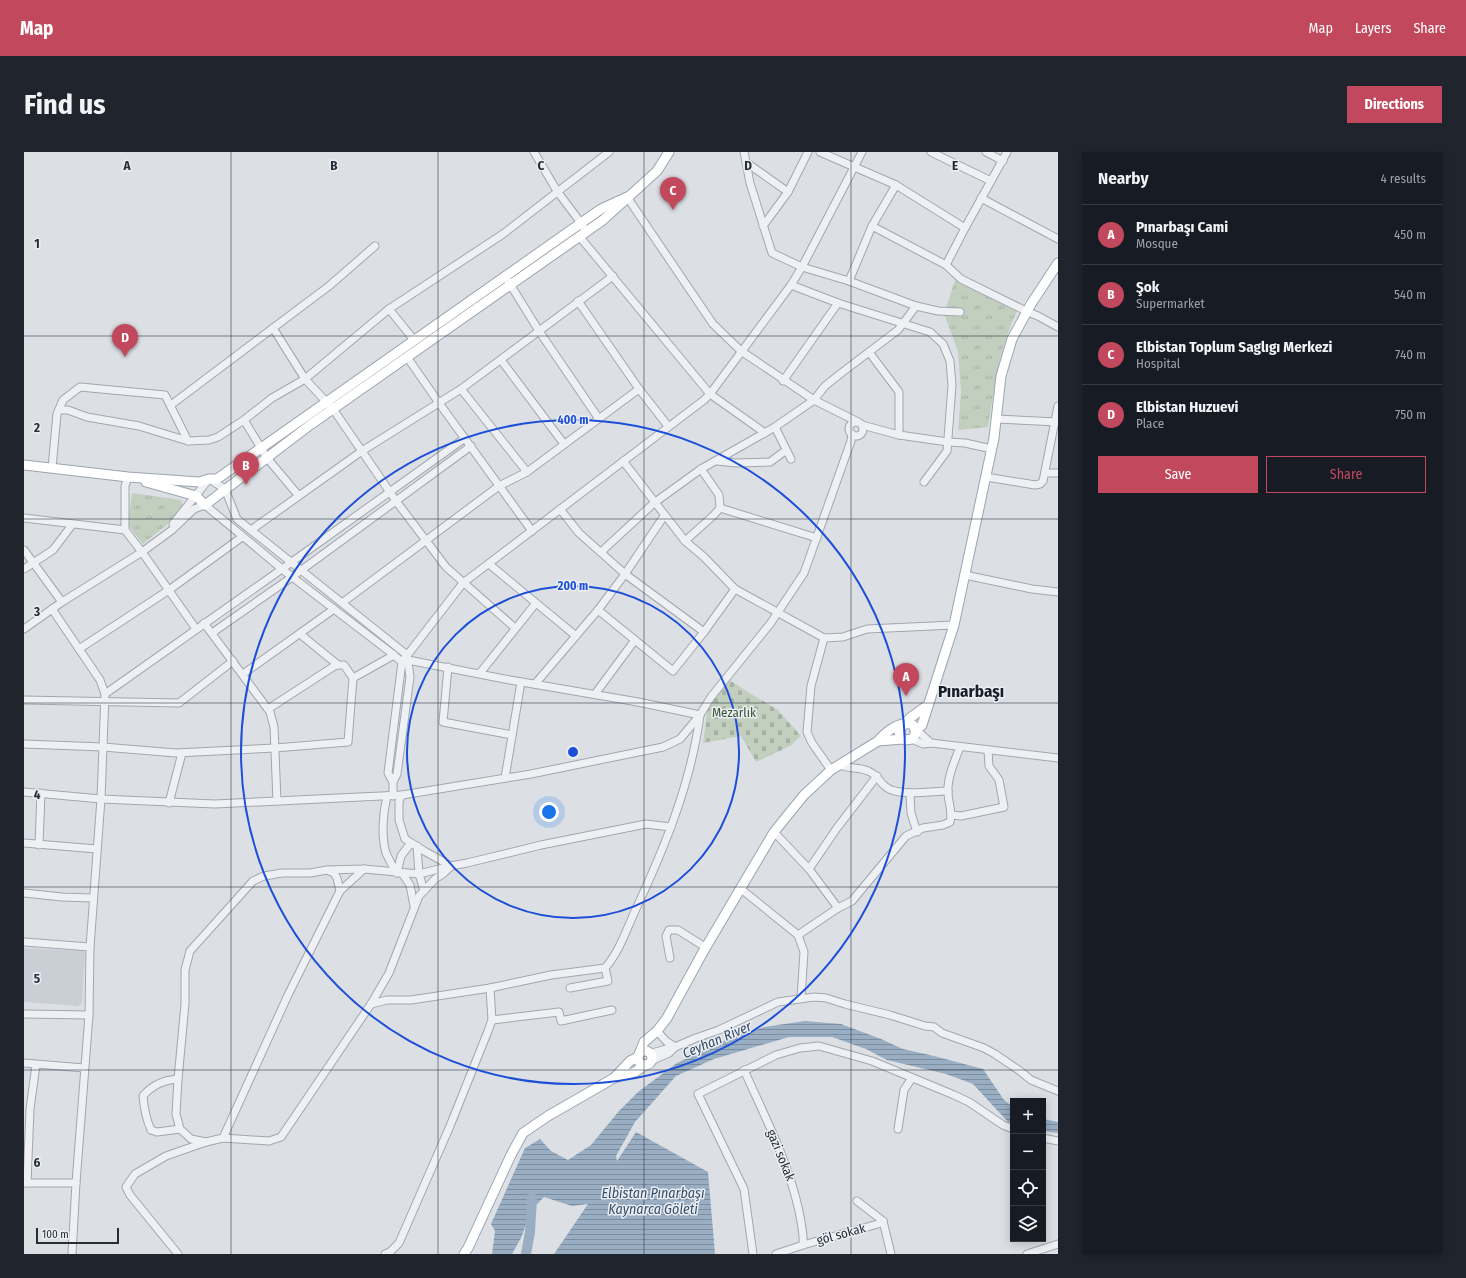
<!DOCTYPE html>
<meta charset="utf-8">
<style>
:root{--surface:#171b24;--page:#20242c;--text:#f1f3f6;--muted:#9ea1a6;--line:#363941;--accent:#c2495d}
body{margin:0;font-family:"Fira Sans Condensed",sans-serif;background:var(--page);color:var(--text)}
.controls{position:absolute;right:12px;bottom:12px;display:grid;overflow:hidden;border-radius:0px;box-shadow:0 2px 10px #0003}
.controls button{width:36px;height:36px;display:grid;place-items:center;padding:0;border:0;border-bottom:1px solid var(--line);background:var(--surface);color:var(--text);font:20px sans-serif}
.scale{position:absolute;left:12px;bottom:10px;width:83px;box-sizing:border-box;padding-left:4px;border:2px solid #272e3a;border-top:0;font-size:11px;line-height:14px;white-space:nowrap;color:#272e3a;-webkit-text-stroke:3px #ebeef3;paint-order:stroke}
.you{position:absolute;left:525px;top:660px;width:14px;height:14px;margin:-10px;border:3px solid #fff;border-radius:50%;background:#1a73e8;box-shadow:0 0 0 6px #1a73e833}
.badge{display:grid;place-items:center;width:26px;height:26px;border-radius:50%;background:var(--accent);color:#fff;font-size:13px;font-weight:700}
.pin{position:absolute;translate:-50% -33px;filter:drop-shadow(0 1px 2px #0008)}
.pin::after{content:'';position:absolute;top:21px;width:14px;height:12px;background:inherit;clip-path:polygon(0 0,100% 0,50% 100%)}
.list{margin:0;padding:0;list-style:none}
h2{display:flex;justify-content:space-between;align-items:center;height:52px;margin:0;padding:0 16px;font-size:17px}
h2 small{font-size:13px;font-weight:400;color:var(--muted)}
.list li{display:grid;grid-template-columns:26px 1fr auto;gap:12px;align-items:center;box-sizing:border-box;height:60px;padding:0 16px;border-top:1px solid var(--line)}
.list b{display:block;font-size:15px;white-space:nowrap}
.list p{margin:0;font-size:13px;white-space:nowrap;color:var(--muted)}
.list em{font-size:13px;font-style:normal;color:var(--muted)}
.actions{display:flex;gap:8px;padding:12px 16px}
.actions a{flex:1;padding:9px 0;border:1px solid var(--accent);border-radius:0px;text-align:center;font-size:14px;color:var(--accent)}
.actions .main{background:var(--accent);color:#fff}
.icon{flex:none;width:22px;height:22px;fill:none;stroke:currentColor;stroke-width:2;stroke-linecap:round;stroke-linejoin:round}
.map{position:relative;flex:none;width:1034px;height:1102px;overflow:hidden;border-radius:0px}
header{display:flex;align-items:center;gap:24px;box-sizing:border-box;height:56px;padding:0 20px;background:var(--accent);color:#fff}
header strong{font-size:19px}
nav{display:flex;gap:22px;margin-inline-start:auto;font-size:14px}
.intro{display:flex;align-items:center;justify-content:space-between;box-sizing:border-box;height:96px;padding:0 24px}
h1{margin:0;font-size:28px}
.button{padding:10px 18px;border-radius:0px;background:var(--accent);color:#fff;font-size:14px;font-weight:700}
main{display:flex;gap:24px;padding:0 24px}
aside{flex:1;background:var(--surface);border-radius:0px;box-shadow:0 2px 10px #0003}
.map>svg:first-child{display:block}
.built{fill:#cacfd6}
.cemetery{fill:url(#cemetery-stones)}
.park{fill:url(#park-tufts)}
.water{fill:url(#water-rules)}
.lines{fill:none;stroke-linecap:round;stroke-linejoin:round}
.river{stroke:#99aec3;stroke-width:10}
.minor-casing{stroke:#a2a7ae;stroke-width:9}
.major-casing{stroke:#9ca4af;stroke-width:11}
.minor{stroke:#eef0f4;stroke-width:7}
.major{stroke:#fff;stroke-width:9}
.grid{fill:none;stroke:#272e3a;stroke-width:1;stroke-opacity:0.55}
.ring{fill:none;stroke:#1d4ed8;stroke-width:2}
.labels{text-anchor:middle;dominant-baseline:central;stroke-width:3;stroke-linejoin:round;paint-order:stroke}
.park-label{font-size:13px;fill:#3c5436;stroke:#ebeef3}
.street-label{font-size:13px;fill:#272e3a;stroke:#ebeef3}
.water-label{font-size:14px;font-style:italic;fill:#354e6a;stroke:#ebeef3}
.district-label{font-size:17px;font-weight:bold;fill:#191f2a;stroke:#ebeef3}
.grid-label{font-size:13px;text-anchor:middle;font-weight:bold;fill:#272e3a;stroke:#ebeef3;stroke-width:3;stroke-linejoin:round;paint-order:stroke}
.centre{fill:#1d4ed8;stroke:#ebeef3;stroke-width:2}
.ring-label{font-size:12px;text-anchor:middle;font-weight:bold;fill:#1d4ed8;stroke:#ebeef3;stroke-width:3;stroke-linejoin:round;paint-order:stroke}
</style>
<header>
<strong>Map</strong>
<nav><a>Map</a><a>Layers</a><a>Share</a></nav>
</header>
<div class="intro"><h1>Find us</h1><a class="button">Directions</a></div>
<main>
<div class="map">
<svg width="1034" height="1102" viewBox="0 0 1034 1102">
<defs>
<pattern id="cemetery-stones" width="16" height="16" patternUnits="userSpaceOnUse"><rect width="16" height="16" fill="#c2cebe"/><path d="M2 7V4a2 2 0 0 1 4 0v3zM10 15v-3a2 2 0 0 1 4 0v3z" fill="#a7b1a4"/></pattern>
<pattern id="park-tufts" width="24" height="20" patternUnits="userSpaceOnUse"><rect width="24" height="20" fill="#c2cebe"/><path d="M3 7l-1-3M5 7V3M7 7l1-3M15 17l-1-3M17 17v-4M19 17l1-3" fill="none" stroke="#a7b1a4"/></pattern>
<pattern id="water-rules" width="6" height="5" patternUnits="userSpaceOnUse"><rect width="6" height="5" fill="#99aec3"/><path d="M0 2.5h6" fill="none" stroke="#7d8e9f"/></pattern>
</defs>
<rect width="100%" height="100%" fill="#dce0e5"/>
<polygon class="built" points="0,796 60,799 61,802 58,851 54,854 0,850"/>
<polygon class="cemetery" points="706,528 727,542 754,558 777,584 766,594 732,610 717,584 679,591 683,560 690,546"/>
<g class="park">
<path d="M932,125L995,155C991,164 987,172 984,181C973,211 969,244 964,275L934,278L937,240L934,199L920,162Z"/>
<polygon points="108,341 157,348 161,358 119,392 104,373"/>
</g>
<g class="water">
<polygon points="781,869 817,872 857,887 879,897 910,904 959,917 980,948 989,955 989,971 984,970 949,932 922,922 863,908 842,897 808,885 765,885 690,907 652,924 611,970 592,1004 593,1009 612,980 684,1020 691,1102 530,1102 564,1052 548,1054 520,1045 508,1057 497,1086 488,1102 468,1102 471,1079 467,1072 501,996 516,987 527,999 544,1008 567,993 595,959 614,940 653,911 704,887 740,875"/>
<polygon points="1019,967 1034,970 1034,981 1019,979"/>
</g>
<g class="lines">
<polyline class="river" points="502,1102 506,1080 508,1046"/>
<g class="minor-casing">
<g id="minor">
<polyline points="510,0 533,39 557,71 562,80"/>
<polyline points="720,0 726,31 748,101 778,115 825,129 892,154 914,159 936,160"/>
<polyline points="796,0 872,33 941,76"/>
<polyline points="907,0 967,29"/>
<polyline points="962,0 979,9"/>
<polyline points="723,11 764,40"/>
<polyline points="603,45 689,172 717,199 790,248 834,270"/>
<polyline points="957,46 1034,87"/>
<polyline points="739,74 764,40 784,0"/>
<polyline points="848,74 922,113 937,127 1004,160 1014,164 1034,175"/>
<polyline points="555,84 686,242 741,281"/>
<polyline points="922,113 941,76 983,0"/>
<polyline points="481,124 515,179 575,267"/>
<polyline points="825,129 848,74 872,33"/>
<polyline points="767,133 814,151 906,180 919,192 926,209 928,233 923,299 900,330"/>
<polyline points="554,149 615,237 644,274"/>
<polyline points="365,157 390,188"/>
<polyline points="249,176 281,227 309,257 372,349 422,415 491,476"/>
<polyline points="845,200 875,240 875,283"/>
<polyline points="383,205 415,251 508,379"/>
<polyline points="477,208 540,292"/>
<polyline points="759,229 814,151"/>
<polyline points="437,237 503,320"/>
<polyline points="147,253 305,134 351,94"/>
<polyline points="35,258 44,258 63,265 115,274 164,289 185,288 194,285 220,268 248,246 281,227 365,157 479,82 585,0"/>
<polyline points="972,267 1034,270"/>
<polyline points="220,268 243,306 275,344"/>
<circle cx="832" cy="277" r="7"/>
<polyline points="838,273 875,283 924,290 941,291 968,297"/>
<polyline points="751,275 767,307"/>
<polyline points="599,309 661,389 680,405 711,437 800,486 819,485 843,477 930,473"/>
<polyline points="693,309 712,311 746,310 761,299"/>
<polyline points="28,316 33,262 39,248 56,235 141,243 164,289"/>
<polyline points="1021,321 1034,321"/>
<polyline points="104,325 101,334 101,378 118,400 172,477"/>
<polyline points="962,325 1011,333 1016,332 1019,329 1034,254"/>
<polyline points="696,356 793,386"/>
<polyline points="536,357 555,381 601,422 680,480"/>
<polyline points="0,366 101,378"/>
<polyline points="149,372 185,327 201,337 213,367 383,503 386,525 373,622 369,630"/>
<polyline points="227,378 338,299 437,237 589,124"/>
<polyline points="661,389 690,363 696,356 695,343 677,317"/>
<polyline points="0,398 38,450"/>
<polyline points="577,400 630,351 677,317 751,275 790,248 801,234 816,222 874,178 892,154"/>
<polyline points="465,412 552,484"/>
<polyline points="0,417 29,398 48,373"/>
<polyline points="941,423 1008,437 1034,440"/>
<polyline points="318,451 475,334 503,320 615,237"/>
<polyline points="28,457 76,528 81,542 77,647 66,795 65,863 52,1031 48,1102"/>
<polyline points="574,458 649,519 680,480 711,437"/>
<polyline points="180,471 246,560 250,575 253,649"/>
<polyline points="0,477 38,450 118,400 148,378 170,357 181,353 263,421 366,500 378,510 364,621 369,630 369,644"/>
<polyline points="188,481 268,425 447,294"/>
<polyline points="276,482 314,513"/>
<polyline points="800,486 787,534 783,580 788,591 807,618"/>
<polyline points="55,497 145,438 218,385"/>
<polyline points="378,510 439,431 680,248 686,242 767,133 778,115 838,0"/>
<polyline points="424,515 419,570 488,583"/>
<polyline points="456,521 512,451"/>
<polyline points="219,522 310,457"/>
<polyline points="329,526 370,503"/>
<polyline points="511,532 574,458 601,422 640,364"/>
<polyline points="81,542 258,417 441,286"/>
<polyline points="571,542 611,488"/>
<polyline points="0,548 155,551 209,509"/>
<polyline points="892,581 897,582 907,591"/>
<polyline points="888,587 899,592 907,591 1034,606"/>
<polyline points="0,592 79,595 152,601 251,596 324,590 329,526 320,513 312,513 244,557"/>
<path d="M816,613C825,617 835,615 844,619C853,622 855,630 862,635C874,645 908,639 924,639"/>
<polyline points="481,626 497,530"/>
<polyline points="0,640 77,647 191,652 378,643 507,622 639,595 656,587 676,563 687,545 746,472 780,421 827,289 828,282"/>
<polyline points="886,641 887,661 893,680"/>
<polyline points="378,643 375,649 375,668 381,687 402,700 427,714"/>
<path d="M363,644C359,661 357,684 362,701C365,708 369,715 373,721H378L386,733L390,754"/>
<polyline points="145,651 158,601"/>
<polyline points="928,663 937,664 980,655 975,628 965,614 964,598"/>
<polyline points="750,680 785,717 814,756"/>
<polyline points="0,691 73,697"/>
<polyline points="15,693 17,641"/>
<polyline points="393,694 395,722 400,739"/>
<polyline points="785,717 813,676 853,624"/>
<polyline points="304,718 340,717"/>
<polyline points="373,721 377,704 387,691"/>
<polyline points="717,737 774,783 780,800 777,846"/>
<polyline points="316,739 313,726 310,721 303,718 286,721 258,721 240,724 229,729 166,799 161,818 161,852 154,927 152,962 156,977 167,987 182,990 199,986 245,989 257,985 347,852 365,821 395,744 411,727 420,721 427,714"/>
<polyline points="0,741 38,745 69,746"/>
<path d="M774,783L814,756L828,749L882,684L899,676L919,673L926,670C929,659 924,651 924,640C923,626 931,608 936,595"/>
<polyline points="0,790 66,795"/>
<polyline points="646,806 642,784 645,778 654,778 681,795"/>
<polyline points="546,836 584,829 581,816"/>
<path d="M347,852L363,848H387L466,836L527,823L581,816C595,800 602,779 611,759C640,697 667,632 676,563L614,550L486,528L399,511L384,508L378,510"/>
<polyline points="0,862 65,863"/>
<polyline points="468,868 535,860 537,869 588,858"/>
<polyline points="633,879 642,889 651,895 672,886 695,878 754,850 790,845 802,846 821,852 866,863 901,874 910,875 918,881 960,896 971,902 996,919 1007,928 1034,939"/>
<path d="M627,901C635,900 642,896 651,895"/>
<polyline points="627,909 645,901 651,895"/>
<polyline points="0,911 60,916"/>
<path d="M720,918C741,965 764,1009 775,1059C777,1071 780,1081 779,1093"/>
<path d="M154,927C139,928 128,933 119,944C120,956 122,967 127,978L133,980L156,977"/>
<polyline points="874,977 880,938 888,926"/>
<polyline points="199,986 264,843 316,739 340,717 395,722 427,714 443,711 517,693 622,672 647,675"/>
<polyline points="1019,986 1034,989"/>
<polyline points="0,1031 52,1031"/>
<polyline points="3,1031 6,957 12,913"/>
<polyline points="833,1049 859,1069"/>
<polyline points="859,1069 867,1102"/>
<polyline points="154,1102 106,1043 102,1035 111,1022 142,1004 182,990"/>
<polyline points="361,1102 366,1100 375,1091 426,974 464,879 468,868 466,836"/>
<polyline points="729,1102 720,1037 674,942 752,903 776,896 795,894 848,909 930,943 945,950 979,973 989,977"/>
<polyline points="752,1102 779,1093 854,1072 859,1069"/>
<polyline points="1003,1102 1034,1092"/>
</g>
</g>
<g class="major-casing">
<g id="major">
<polyline points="0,313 104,325 175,330 185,327 193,327 577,57 603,45"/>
<polyline points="122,330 172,344 181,353 286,273 579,68 633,19 645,0"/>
<polyline points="881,572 886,566 904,553"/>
<polyline points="892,578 898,573 930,473 970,286 977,224 988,187 1007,152 1034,111"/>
<polyline points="854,589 879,587"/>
<circle cx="621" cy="906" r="7"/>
<path d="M616,900L620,890L633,879L643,866L679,800L750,680L780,643L807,618L854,589C862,580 877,567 889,573L892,581L888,587L881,588L877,585L875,580L879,573"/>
<polyline points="591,925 606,909 614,905"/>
<polyline points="440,1102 444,1096 487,1003 499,981 524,964 590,926 611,920 621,913"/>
</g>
</g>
<use href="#minor" class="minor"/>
<use href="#major" class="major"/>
</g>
<path class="grid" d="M207,0V1102M414,0V1102M620,0V1102M827,0V1102M0,184H1034M0,367H1034M0,551H1034M0,735H1034M0,918H1034"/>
<g class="ring">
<circle cx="549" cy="600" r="166"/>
<circle cx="549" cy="600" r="332"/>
</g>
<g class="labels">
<g class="park-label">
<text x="710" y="560">Mezarlık</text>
</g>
<g class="street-label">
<text transform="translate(757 1003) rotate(68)">gazi sokak</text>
<text transform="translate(817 1082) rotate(-15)">göl sokak</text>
</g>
<g class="water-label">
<text transform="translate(693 888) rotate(-23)">Ceyhan River</text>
<text x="629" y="1041">Elbistan Pınarbaşı<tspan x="629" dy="16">Kaynarca Göleti</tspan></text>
</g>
<g class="district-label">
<text x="947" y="539">Pınarbaşı</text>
</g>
</g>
<g class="grid-label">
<text x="103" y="18">A</text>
<text x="310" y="18">B</text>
<text x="517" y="18">C</text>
<text x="724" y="18">D</text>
<text x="931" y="18">E</text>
<text x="13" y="96">1</text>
<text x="13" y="280">2</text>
<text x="13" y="464">3</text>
<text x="13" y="647">4</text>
<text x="13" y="831">5</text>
<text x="13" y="1015">6</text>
</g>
<circle cx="549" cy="600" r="6" class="centre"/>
<g class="ring-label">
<text x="549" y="272">400 m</text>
<text x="549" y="438">200 m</text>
</g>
</svg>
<div class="controls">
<button>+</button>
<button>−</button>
<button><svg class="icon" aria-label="locate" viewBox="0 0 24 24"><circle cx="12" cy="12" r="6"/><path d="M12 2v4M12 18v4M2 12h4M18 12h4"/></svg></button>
<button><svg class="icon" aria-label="layers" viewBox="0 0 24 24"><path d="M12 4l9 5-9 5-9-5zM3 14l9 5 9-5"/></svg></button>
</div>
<div class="scale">100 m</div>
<div class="you"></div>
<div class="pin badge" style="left:882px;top:544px">A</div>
<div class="pin badge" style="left:222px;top:333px">B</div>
<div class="pin badge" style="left:649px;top:58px">C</div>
<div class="pin badge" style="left:101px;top:205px">D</div>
</div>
<aside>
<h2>Nearby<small>4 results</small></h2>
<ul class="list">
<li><span class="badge">A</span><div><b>Pınarbaşı Cami</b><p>Mosque</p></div><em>450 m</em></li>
<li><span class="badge">B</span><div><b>Şok</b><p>Supermarket</p></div><em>540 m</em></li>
<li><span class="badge">C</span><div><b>Elbistan Toplum Saglıgı Merkezi</b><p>Hospital</p></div><em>740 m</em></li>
<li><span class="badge">D</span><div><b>Elbistan Huzuevi</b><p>Place</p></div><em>750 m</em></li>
</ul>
<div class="actions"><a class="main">Save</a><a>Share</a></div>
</aside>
</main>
